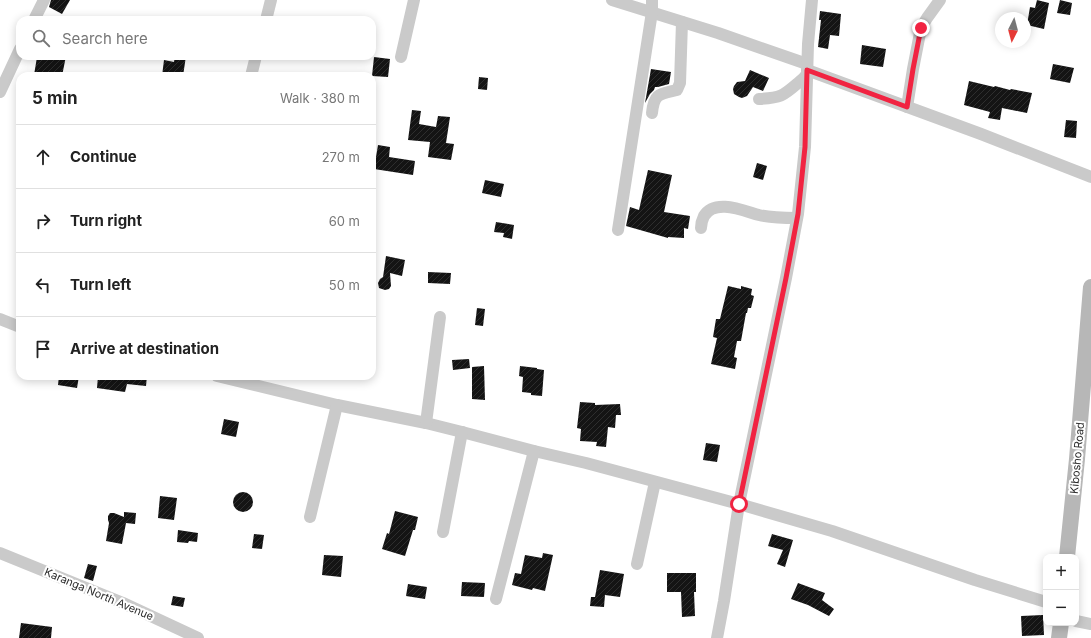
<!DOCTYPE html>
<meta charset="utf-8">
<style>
:root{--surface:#fff;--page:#f6f6f6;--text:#222;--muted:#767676;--line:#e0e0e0}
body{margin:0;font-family:Inter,sans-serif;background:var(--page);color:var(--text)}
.controls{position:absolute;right:12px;bottom:12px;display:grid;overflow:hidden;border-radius:8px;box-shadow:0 2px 10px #0003}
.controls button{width:36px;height:36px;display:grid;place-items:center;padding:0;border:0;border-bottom:1px solid var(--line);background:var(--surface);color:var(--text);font:20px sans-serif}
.compass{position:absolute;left:995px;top:12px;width:36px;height:36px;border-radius:50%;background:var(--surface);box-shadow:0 2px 10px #0003;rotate:186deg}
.stop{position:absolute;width:12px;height:12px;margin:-9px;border:3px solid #f12341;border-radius:50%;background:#fff}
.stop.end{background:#f12341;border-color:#fff;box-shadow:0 1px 4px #0008}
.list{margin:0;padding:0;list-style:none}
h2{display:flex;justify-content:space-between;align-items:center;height:52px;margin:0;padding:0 16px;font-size:17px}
h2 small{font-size:13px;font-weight:400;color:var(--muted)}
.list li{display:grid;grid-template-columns:26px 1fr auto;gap:12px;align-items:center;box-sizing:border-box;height:64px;padding:0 16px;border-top:1px solid var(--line)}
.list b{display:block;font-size:15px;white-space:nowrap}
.list em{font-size:13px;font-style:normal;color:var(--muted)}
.icon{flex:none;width:22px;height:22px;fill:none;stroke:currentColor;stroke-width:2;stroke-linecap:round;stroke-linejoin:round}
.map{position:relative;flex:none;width:1091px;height:638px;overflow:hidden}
.search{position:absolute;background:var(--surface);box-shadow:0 2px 10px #0003;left:16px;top:16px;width:360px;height:44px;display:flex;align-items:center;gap:10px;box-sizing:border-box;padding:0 14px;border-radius:12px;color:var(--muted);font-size:15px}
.panel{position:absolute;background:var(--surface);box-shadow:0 2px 10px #0003;left:16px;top:72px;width:360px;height:308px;border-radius:12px}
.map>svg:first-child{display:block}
.building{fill:url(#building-hatch)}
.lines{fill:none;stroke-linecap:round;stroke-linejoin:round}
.street{stroke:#cacaca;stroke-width:12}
.secondary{stroke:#b7b7b7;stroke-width:16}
.route{stroke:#f12341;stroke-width:5}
.labels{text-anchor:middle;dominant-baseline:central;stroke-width:4;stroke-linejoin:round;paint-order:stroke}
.street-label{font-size:11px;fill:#2d2d2d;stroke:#fff}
</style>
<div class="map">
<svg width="1091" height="638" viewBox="0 0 1091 638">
<defs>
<pattern id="building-hatch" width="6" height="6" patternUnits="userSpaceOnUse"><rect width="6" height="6" fill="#141414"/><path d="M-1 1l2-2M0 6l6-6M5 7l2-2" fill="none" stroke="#2e2e2e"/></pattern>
</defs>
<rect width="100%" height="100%" fill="#fff"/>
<g class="building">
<polygon points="51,0 70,0 62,14 49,7"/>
<polygon points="1037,0 1049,3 1044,29 1027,25 1030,7 1035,8"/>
<polygon points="1060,0 1072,3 1070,15 1057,13"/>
<polygon points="820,11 841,14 839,36 830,35 828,49 818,47 821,20 819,20"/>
<polygon points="862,45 886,49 883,67 860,64"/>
<polygon points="46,56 66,56 62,76 40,76 34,75 37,57 46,59"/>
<polygon points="175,56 186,56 183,76 162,76 164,60 174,62"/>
<polygon points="374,57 390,59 388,77 372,76"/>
<polygon points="1053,64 1074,68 1070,83 1050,79"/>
<polygon points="651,69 671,72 669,84 658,87 655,87 654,90 650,94 645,103"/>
<polygon points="750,70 769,78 763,91 753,87 747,96 742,98 739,97 734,94 733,89 734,86 737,82 745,81"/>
<polygon points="479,77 488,78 487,90 478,89"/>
<polygon points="969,81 994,87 995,86 1010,90 1011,89 1032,93 1027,113 1002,108 1000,120 988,118 990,112 964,105"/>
<polygon points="412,110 421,111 419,124 436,127 438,116 450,117 446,143 454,144 451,160 428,157 430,142 408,140"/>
<polygon points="1066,120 1077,121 1076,138 1064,137"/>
<polygon points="378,145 390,147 389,157 415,161 413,175 374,169"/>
<polygon points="757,163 767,166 763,180 753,177"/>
<polygon points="648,170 672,175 664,212 690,216 688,229 684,228 684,238 668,237 668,238 626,226 630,207 639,210"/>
<polygon points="485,180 504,184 501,197 482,193"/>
<polygon points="496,222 514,225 512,239 503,237 504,233 494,232"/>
<polygon points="386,256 405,260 402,276 390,273 391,286 389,289 385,290 379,288 378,283 380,279 383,277"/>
<polygon points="428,272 451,273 450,284 428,283"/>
<polygon points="728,286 741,289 741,286 752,289 751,295 754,296 751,308 748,308 747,313 746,313 741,341 737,341 734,357 737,358 735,369 711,364 717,338 713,337 716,319 720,319"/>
<polygon points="477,308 485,309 483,326 475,325"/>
<polygon points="469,359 470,368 453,370 452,360"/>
<polygon points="484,366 485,400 472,399 472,367"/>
<polygon points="520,366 537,368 537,369 544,370 542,396 531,395 531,393 522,392 523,377 519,376"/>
<polygon points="59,376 79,376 77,388 58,385"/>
<polygon points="98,376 147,376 146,386 127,384 125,392 97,388"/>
<polygon points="580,402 595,403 595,405 620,404 621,415 616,415 615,428 608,427 606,447 596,446 597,442 580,441 581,429 577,428"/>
<polygon points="224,419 239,422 236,437 221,434"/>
<polygon points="706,443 720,445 717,462 703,460"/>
<circle cx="243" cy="502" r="10"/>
<polygon points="160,496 177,498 174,520 158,518"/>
<polygon points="395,511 418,517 415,530 413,530 405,556 382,549 387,533 389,534"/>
<polygon points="124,512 136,513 135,524 126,523 122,544 106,541 109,523 108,520 108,516 110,513 114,513 124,517"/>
<polygon points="178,530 198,533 197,542 189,541 188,543 177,542"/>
<polygon points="254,534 264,535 262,549 252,548"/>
<polygon points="772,534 793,540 785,567 777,564 783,550 768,546"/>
<polygon points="543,553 553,555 545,591 533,588 532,590 512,585 515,573 521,574 525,555 542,558"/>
<polygon points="324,555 343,556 341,577 322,575"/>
<polygon points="88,564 97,566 93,581 84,578"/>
<polygon points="600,570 624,574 620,597 605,595 604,607 590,606 591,597 595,597"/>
<polygon points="667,573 696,573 696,592 694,592 695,616 682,617 681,592 667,592"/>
<polygon points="462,582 485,583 484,597 461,596"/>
<polygon points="798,583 825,593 822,600 834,609 829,616 808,605 791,599"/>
<polygon points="408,584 427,587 425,599 406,596"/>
<polygon points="173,596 185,598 183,607 171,605"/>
<polygon points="1043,615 1044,635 1022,636 1021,616"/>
<polygon points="21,623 52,627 51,638 19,638"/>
</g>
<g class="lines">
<g class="street">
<polyline points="612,0 718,33 807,64"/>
<polyline points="34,20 44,0"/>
<polyline points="266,20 271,0"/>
<polyline points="401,57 414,0"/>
<polyline points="807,70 981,134 1091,177"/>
<polyline points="251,76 256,56"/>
<polyline points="0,92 20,49"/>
<path d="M759,99C781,98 783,96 798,83C802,80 805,77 807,74"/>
<polyline points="907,107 913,69 921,28 927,18 940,0"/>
<path d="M652,113C654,93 660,94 677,90L680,83L682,22"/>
<path d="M701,228C701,224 702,220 704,216C715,198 744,211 759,215C772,218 784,218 797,218"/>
<polyline points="618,230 652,12 652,0"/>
<polyline points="0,319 20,327"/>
<polyline points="217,376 337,405 426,423 462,432 534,451 586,463 739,504 832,531 975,580 1046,602"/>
<polyline points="426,423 440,317"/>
<polyline points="310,517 337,405"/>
<polyline points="443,532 462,432"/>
<polyline points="0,553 123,603 198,638"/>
<polyline points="637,564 655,482"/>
<polyline points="496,599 534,451"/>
<polyline points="1076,621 1091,624"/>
<polyline points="717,638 724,601 739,504 786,278 798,214 805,147 808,44 812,0"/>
</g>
<g class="secondary">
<polyline points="1067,557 1077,459 1091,287"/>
<polyline points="1059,638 1061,623"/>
</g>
</g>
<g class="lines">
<polyline class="route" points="739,504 786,278 798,214 805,147 807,70 907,107 913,69 921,28"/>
</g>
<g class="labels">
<g class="street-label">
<text transform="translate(1077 458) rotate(-85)">Kibosho Road</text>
<text transform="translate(99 594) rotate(23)">Karanga North Avenue</text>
</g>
</g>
</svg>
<div class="controls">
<button>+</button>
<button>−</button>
</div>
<svg class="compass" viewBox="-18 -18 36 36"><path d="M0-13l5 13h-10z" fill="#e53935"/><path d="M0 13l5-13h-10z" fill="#767676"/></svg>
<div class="stop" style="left:739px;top:504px"></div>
<div class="stop end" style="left:921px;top:28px"></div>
<div class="search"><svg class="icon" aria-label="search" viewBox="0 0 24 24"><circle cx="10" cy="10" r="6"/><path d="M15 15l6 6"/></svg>Search here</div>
<section class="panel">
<h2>5 min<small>Walk · 380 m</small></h2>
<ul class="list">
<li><svg class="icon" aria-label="ahead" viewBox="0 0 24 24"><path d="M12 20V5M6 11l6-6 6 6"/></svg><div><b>Continue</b></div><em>270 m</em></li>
<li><svg class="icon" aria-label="right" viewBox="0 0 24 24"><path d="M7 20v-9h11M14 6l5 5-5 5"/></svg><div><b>Turn right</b></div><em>60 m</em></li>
<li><svg class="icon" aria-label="left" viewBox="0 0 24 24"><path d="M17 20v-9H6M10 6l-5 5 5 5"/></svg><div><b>Turn left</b></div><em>50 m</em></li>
<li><svg class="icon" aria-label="arrive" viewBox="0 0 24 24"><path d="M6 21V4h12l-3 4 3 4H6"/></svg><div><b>Arrive at destination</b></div></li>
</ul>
</section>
</div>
